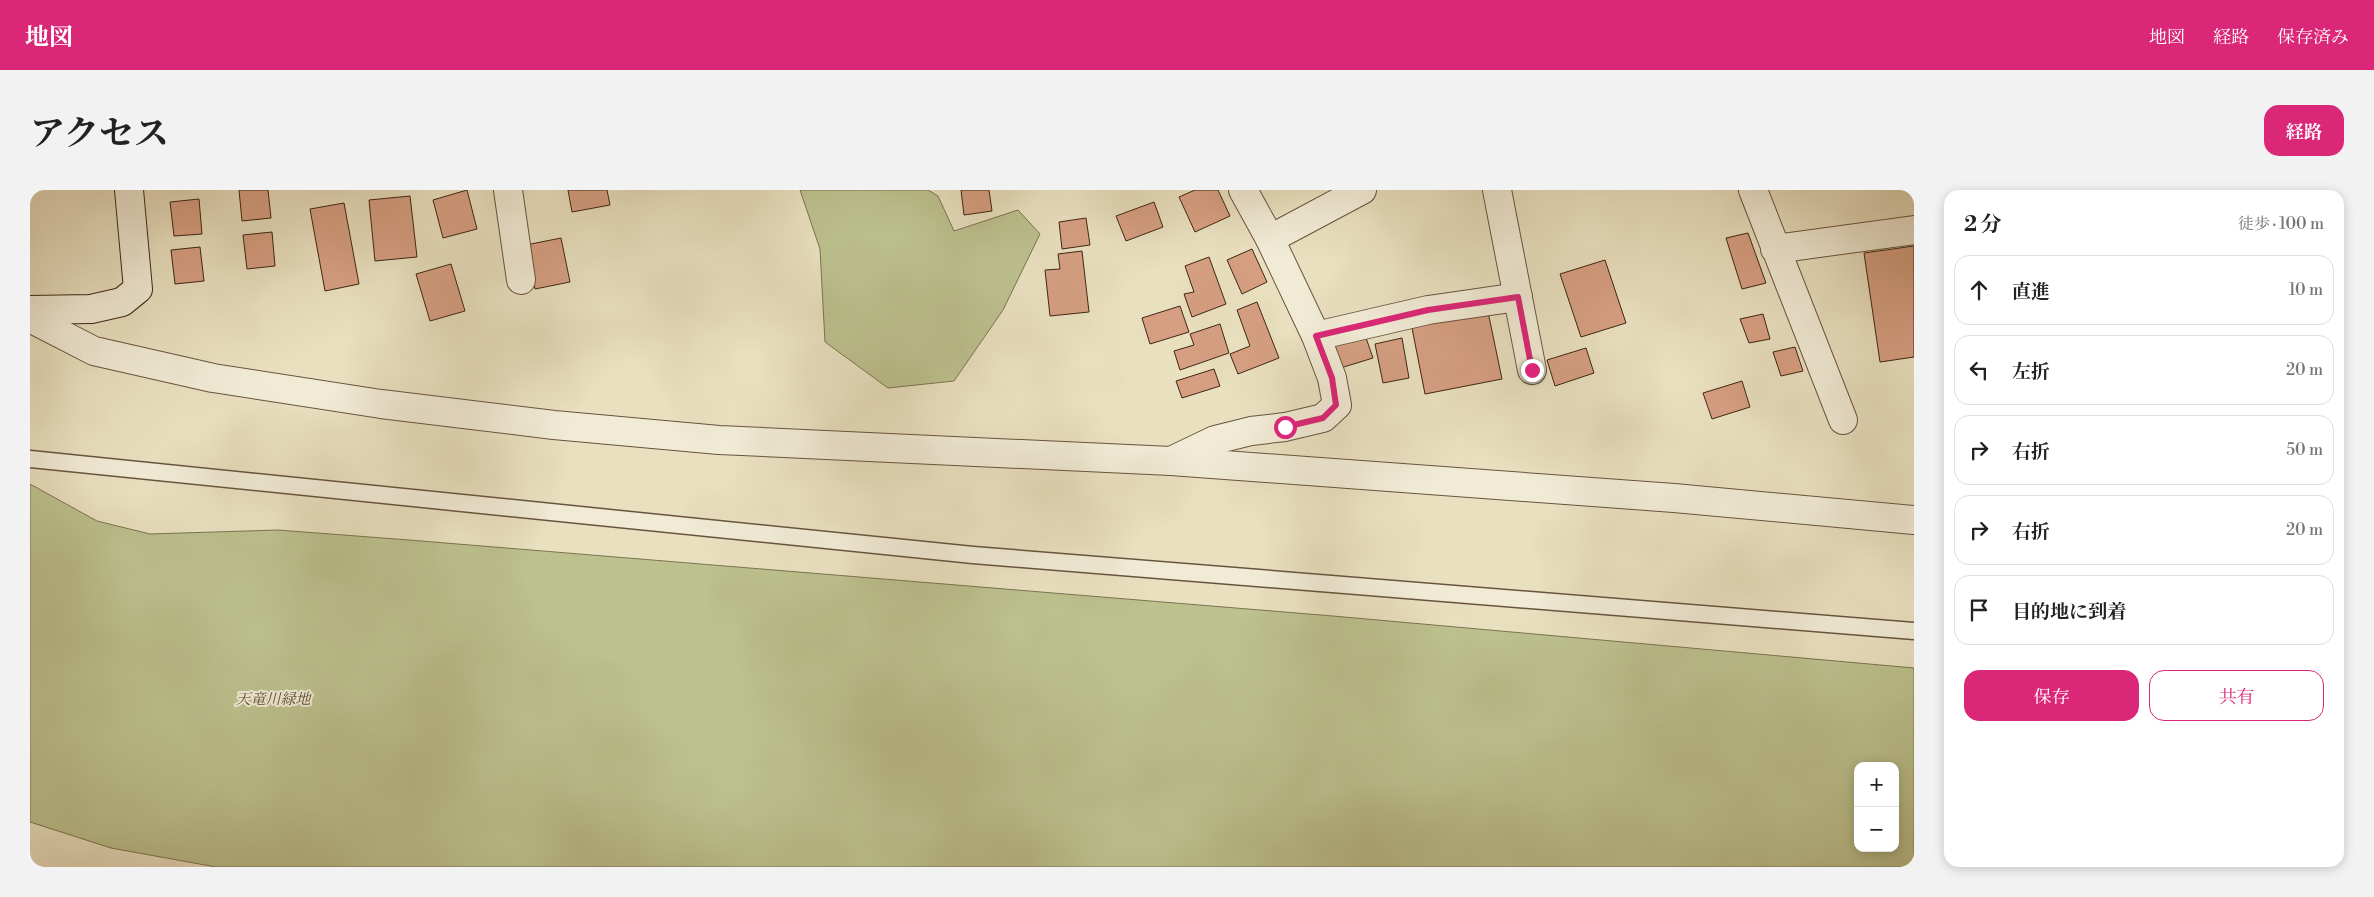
<!DOCTYPE html>
<html lang="ja">
<meta charset="utf-8">
<style>
:root{--surface:#fff;--page:#f2f2f2;--text:#222;--muted:#767676;--line:#e0e0e0;--accent:#db2777}
body{margin:0;font-family:"Libre Bodoni","Noto Serif JP",serif;background:var(--page);color:var(--text)}
.controls{position:absolute;right:15px;bottom:15px;display:grid;overflow:hidden;border-radius:10px;box-shadow:0 2px 12px #0003}
.controls button{width:45px;height:45px;display:grid;place-items:center;padding:0;border:0;border-bottom:1px solid var(--line);background:var(--surface);color:var(--text);font:25px sans-serif}
.stop{position:absolute;width:15px;height:15px;margin:-11px;border:4px solid #db2777;border-radius:50%;background:#fff}
.stop.end{background:#db2777;border-color:#fff;box-shadow:0 1px 5px #0008}
.list{margin:0;padding:0;list-style:none}
h2{display:flex;justify-content:space-between;align-items:center;height:65px;margin:0;padding:0 20px;font-size:21px}
h2 small{font-size:16px;font-weight:400;color:var(--muted)}
.list li{display:grid;grid-template-columns:32px 1fr auto;gap:15px;align-items:center;box-sizing:border-box;height:70px;margin:0 10px 10px;padding:0 10px;border:1px solid var(--line);border-radius:15px}
.list b{display:block;font-size:19px;white-space:nowrap}
.list em{font-size:16px;font-style:normal;color:var(--muted)}
.actions{display:flex;gap:10px;padding:15px 20px}
.actions a{flex:1;padding:11px 0;border:1px solid var(--accent);border-radius:15px;text-align:center;font-size:18px;color:var(--accent)}
.actions .main{background:var(--accent);color:#fff}
.icon{flex:none;width:28px;height:28px;fill:none;stroke:currentColor;stroke-width:2;stroke-linecap:round;stroke-linejoin:round}
.map{position:relative;flex:none;width:1884px;height:677px;overflow:hidden;border-radius:15px}
header{display:flex;align-items:center;gap:30px;box-sizing:border-box;height:70px;padding:0 25px;background:var(--accent);color:#fff}
header strong{font-size:24px}
nav{display:flex;gap:28px;margin-inline-start:auto;font-size:18px}
.intro{display:flex;align-items:center;justify-content:space-between;box-sizing:border-box;height:120px;padding:0 30px}
h1{margin:0;font-size:35px}
.button{padding:12px 22px;border-radius:15px;background:var(--accent);color:#fff;font-size:18px;font-weight:700}
main{display:flex;gap:30px;padding:0 30px}
aside{flex:1;background:var(--surface);border-radius:15px;box-shadow:0 2px 12px #0003}
.map>svg:first-child{display:block}
.green{fill:#bcc18e;stroke:#7c7450;fill-rule:evenodd}
.building{fill:#d69f82;stroke:#3d2613}
.lines{fill:none;stroke-linecap:round;stroke-linejoin:round}
.service-casing{stroke:#68543e;stroke-width:19}
.minor-casing{stroke:#68543e;stroke-width:30}
.tertiary-casing{stroke:#68543e;stroke-width:30}
.secondary-casing{stroke:#3d2613;stroke-width:30}
.service{stroke:#f1ebd6;stroke-width:16}
.minor{stroke:#f1ebd6;stroke-width:28}
.tertiary{stroke:#f1ebd6;stroke-width:28}
.secondary{stroke:#f1ebd6;stroke-width:28}
.route{stroke:#db2777;stroke-width:6}
.labels{text-anchor:middle;dominant-baseline:central;stroke-width:4;stroke-linejoin:round;paint-order:stroke}
.park-label{font-size:15px;font-style:italic;fill:#5d4d32;stroke:#f1ebd6}
</style>
<header>
<strong>地図</strong>
<nav><a>地図</a><a>経路</a><a>保存済み</a></nav>
</header>
<div class="intro"><h1>アクセス</h1><a class="button">経路</a></div>
<main>
<div class="map">
<svg width="1884" height="677" viewBox="0 0 1884 677">
<rect width="100%" height="100%" fill="#e9e0c0"/>
<filter id="stains"><feTurbulence type="fractalNoise" baseFrequency=".004" numOctaves="4"/><feColorMatrix values="0 0 0 0 .2 0 0 0 0 .09 0 0 0 0 .02 0 0 0 .5 -.17"/></filter>
<radialGradient id="worn" r=".72"><stop offset=".6" stop-color="#630" stop-opacity="0"/><stop offset="1" stop-color="#630" stop-opacity=".3"/></radialGradient>
<g class="green">
<polygon points="770,0 898,0 908,6 924,41 988,20 1010,44 973,120 924,191 858,198 795,152 790,59"/>
<path d="M0,294L67,331L120,344L248,340L379,350L1303,426L1884,478V677H186L81,658L0,632ZM1828,576H1865V658H1828Z"/>
</g>
<g class="building">
<polygon points="209,0 238,0 241,28 212,31"/>
<polygon points="437,0 447,39 413,48 403,10"/>
<polygon points="538,0 577,0 580,15 542,22"/>
<polygon points="931,0 959,0 962,21 934,25"/>
<polygon points="1165,0 1188,0 1200,26 1165,42 1149,7"/>
<polygon points="380,6 387,67 345,71 339,10"/>
<polygon points="169,9 172,44 144,46 140,12"/>
<polygon points="1124,12 1133,37 1096,51 1086,26"/>
<polygon points="314,13 329,94 295,101 280,19"/>
<polygon points="1056,28 1060,55 1032,59 1029,32"/>
<polygon points="242,42 245,76 217,79 213,45"/>
<polygon points="1718,43 1736,93 1712,99 1696,48"/>
<polygon points="531,48 540,92 505,99 496,55"/>
<polygon points="1884,56 1884,167 1850,172 1834,63"/>
<polygon points="170,57 174,91 145,94 141,60"/>
<polygon points="1222,59 1237,92 1212,104 1197,70"/>
<polygon points="1052,61 1059,122 1020,126 1015,80 1030,79 1028,64"/>
<polygon points="1179,67 1196,114 1162,127 1154,104 1164,102 1155,76"/>
<polygon points="1575,70 1596,133 1551,147 1530,84"/>
<polygon points="421,74 435,121 400,131 386,84"/>
<polygon points="1227,112 1249,168 1208,184 1200,164 1220,156 1207,120"/>
<polygon points="1150,116 1159,142 1120,154 1112,128"/>
<polygon points="1457,117 1472,189 1395,204 1381,133"/>
<polygon points="1733,124 1740,149 1719,153 1710,129"/>
<polygon points="1190,134 1199,163 1150,180 1144,161 1164,155 1160,144"/>
<polygon points="1334,142 1343,168 1304,180 1296,154"/>
<polygon points="1372,148 1379,188 1353,193 1345,154"/>
<polygon points="1765,157 1773,181 1751,186 1743,162"/>
<polygon points="1556,158 1564,183 1525,196 1517,170"/>
<polygon points="1184,179 1190,196 1152,208 1146,191"/>
<polygon points="1712,191 1720,217 1682,229 1673,203"/>
</g>
<g class="lines">
<g class="service-casing">
<polyline id="service" points="0,269 943,365 1884,441"/>
</g>
<g class="minor-casing">
<g id="minor">
<polyline points="478,0 491,90"/>
<polyline points="1213,0 1240,49 1332,0"/>
<polyline points="1467,0 1502,180"/>
<polyline points="1723,0 1813,230"/>
<polyline points="1240,49 1286,146 1398,120 1488,107"/>
<polyline points="1745,59 1884,40"/>
<polyline points="1141,271 1185,250 1221,241 1255,237 1293,228 1307,215 1302,188 1286,146"/>
</g>
</g>
<g class="tertiary-casing">
<polyline id="tertiary" points="0,128 64,161 183,188 351,214 524,235 689,250 1141,271 1644,308 1884,330"/>
</g>
<g class="secondary-casing">
<polyline id="secondary" points="0,120 61,119 92,112 108,99 99,0"/>
</g>
<use href="#service" class="service"/>
<use href="#minor" class="minor"/>
<use href="#tertiary" class="tertiary"/>
<use href="#secondary" class="secondary"/>
</g>
<g class="lines">
<polyline class="route" points="1255,237 1293,228 1306,215 1302,188 1286,146 1398,120 1488,107 1502,180"/>
</g>
<g class="labels">
<g class="park-label">
<text x="243" y="509">天竜川緑地</text>
</g>
</g>
<rect width="100%" height="100%" filter="url(#stains)"/>
<rect width="100%" height="100%" fill="url(#worn)"/>
</svg>
<div class="controls">
<button>+</button>
<button>−</button>
</div>
<div class="stop" style="left:1255px;top:237px"></div>
<div class="stop end" style="left:1502px;top:180px"></div>
</div>
<aside>
<h2>2 分<small>徒歩 · 100 m</small></h2>
<ul class="list">
<li><svg class="icon" aria-label="ahead" viewBox="0 0 24 24"><path d="M12 20V5M6 11l6-6 6 6"/></svg><div><b>直進</b></div><em>10 m</em></li>
<li><svg class="icon" aria-label="left" viewBox="0 0 24 24"><path d="M17 20v-9H6M10 6l-5 5 5 5"/></svg><div><b>左折</b></div><em>20 m</em></li>
<li><svg class="icon" aria-label="right" viewBox="0 0 24 24"><path d="M7 20v-9h11M14 6l5 5-5 5"/></svg><div><b>右折</b></div><em>50 m</em></li>
<li><svg class="icon" aria-label="right" viewBox="0 0 24 24"><path d="M7 20v-9h11M14 6l5 5-5 5"/></svg><div><b>右折</b></div><em>20 m</em></li>
<li><svg class="icon" aria-label="arrive" viewBox="0 0 24 24"><path d="M6 21V4h12l-3 4 3 4H6"/></svg><div><b>目的地に到着</b></div></li>
</ul>
<div class="actions"><a class="main">保存</a><a>共有</a></div>
</aside>
</main>
